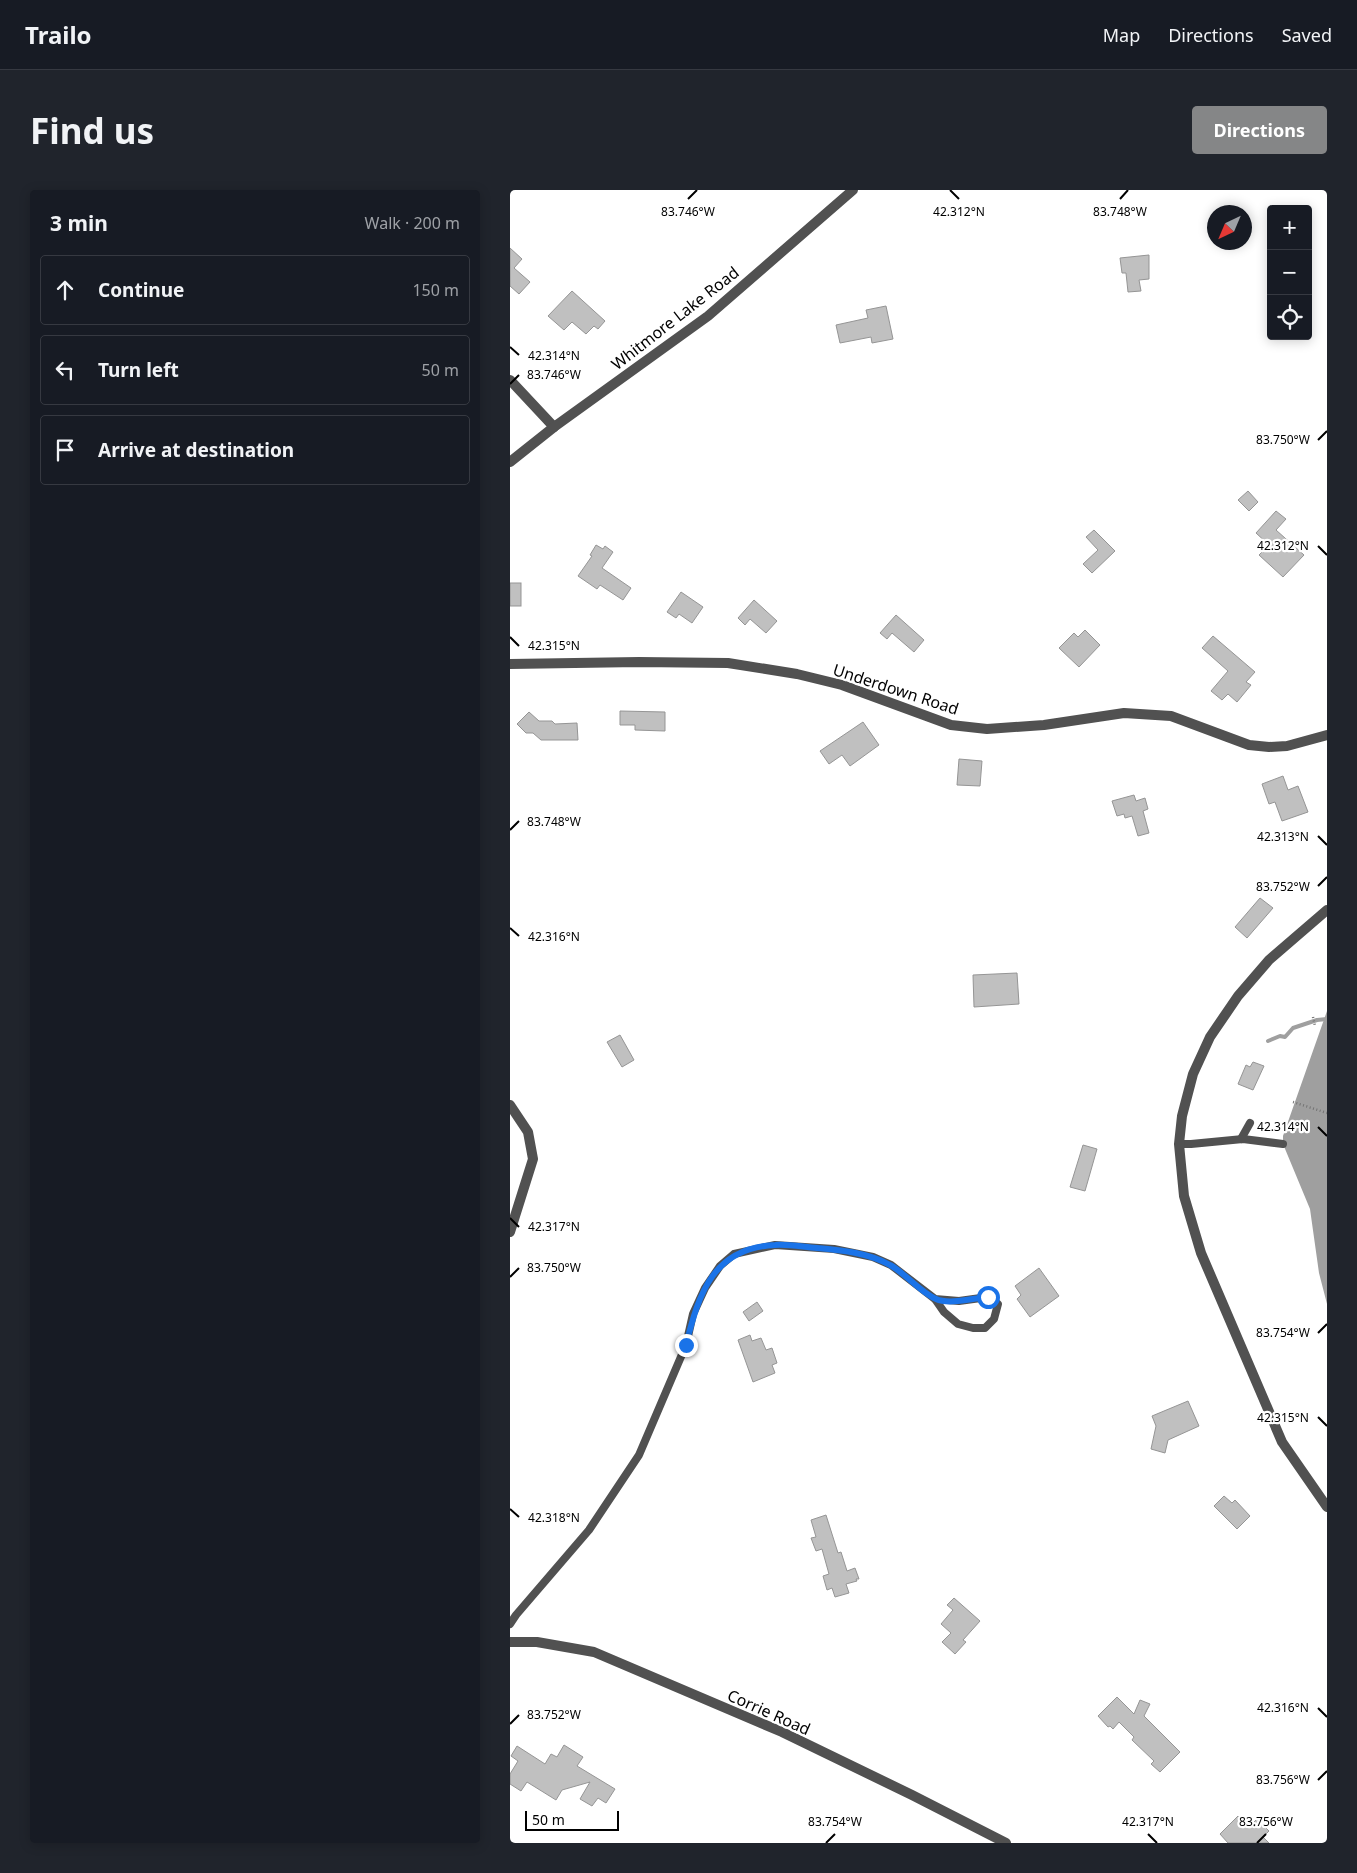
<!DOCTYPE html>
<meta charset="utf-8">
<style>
:root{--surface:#171b24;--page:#20242c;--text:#f1f3f6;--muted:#9ea1a6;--line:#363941;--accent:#858687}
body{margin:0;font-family:"Noto Sans",sans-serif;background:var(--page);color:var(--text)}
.controls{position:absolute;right:15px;top:15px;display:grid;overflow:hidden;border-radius:5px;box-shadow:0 2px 12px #0003}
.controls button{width:45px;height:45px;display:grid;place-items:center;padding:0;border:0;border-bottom:1px solid var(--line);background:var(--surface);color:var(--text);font:25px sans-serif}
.compass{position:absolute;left:697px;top:15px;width:45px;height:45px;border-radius:50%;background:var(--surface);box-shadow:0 2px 12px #0003;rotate:224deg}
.scale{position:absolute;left:15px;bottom:12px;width:94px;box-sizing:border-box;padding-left:5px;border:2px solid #000;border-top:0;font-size:14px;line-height:18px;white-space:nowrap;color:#000;-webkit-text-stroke:4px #fff;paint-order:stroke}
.stop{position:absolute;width:15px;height:15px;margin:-11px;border:4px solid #1a73e8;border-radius:50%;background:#fff}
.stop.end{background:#1a73e8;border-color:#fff;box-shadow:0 1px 5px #0008}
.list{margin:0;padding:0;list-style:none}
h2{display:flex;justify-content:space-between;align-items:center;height:65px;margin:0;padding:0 20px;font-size:21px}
h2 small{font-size:16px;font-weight:400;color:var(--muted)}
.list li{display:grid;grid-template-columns:32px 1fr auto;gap:15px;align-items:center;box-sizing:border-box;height:70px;margin:0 10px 10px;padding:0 10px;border:1px solid var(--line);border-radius:5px}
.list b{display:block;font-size:19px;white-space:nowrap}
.list em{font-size:16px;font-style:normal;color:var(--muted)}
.icon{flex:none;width:28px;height:28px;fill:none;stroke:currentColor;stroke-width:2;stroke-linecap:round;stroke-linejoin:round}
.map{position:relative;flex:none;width:817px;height:1653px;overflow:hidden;border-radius:5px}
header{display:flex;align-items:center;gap:30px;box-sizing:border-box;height:70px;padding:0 25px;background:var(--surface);border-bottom:1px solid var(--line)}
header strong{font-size:24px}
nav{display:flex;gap:28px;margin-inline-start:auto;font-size:18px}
.intro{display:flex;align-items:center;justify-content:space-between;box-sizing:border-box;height:120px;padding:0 30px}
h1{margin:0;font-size:35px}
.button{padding:12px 22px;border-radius:5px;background:var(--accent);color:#fff;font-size:18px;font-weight:700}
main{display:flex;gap:30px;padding:0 30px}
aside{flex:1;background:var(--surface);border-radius:5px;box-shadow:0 2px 12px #0003}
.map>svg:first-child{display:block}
.water{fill:#9f9f9f}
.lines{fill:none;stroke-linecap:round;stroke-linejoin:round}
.stream{stroke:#9f9f9f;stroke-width:4}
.building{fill:#c0c0c0;stroke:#959595}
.path{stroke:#737373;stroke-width:2.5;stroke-dasharray:1 2.5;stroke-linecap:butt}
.service{stroke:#515151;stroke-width:8}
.minor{stroke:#515151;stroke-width:10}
.tertiary{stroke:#515151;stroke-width:10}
.route{stroke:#1a73e8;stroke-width:6}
.ticks{fill:none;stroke:#000;stroke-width:2}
.labels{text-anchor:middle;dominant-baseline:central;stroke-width:4.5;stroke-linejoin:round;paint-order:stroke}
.street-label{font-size:16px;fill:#000;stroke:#fff}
.ticks-label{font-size:12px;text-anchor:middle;fill:#000;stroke:#fff;stroke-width:4.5;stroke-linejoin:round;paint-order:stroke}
</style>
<header>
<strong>Trailo</strong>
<nav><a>Map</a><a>Directions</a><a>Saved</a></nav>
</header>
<div class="intro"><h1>Find us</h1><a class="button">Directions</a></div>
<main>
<aside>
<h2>3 min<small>Walk · 200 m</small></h2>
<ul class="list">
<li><svg class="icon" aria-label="ahead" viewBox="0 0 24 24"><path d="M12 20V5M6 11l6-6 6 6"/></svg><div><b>Continue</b></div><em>150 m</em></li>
<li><svg class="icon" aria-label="left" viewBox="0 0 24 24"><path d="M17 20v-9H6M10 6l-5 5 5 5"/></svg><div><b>Turn left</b></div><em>50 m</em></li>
<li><svg class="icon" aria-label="arrive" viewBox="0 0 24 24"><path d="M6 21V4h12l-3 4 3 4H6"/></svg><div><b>Arrive at destination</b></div></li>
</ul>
</aside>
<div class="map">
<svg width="817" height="1653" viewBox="0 0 817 1653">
<rect width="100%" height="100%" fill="#fff"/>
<polygon class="water" points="817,821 817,1114 809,1083 800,1019 773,954 773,946"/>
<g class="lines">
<polyline class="stream" points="758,851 770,846 775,847 783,838 807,830 817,829"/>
</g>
<g class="building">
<polygon points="0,58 12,69 4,78 20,92 9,104 0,96"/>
<polygon points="639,65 639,89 629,90 631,101 618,102 616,83 612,83 610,68"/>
<polygon points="62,101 95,131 88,139 84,136 76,144 62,132 54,140 38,126"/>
<polygon points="376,116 383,149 362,153 361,147 330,153 326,135 358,128 356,120"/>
<polygon points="738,301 748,312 739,321 728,310"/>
<polygon points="766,321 776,329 766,340 794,365 773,387 749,365 759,355 746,343"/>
<polygon points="584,340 605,361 582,383 573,374 588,360 576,347"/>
<polygon points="86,355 93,359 95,356 103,362 92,378 121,398 113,410 90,395 87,399 68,386 82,366 80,365"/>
<rect x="0" y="393" width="11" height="23"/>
<polygon points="171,402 193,417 182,433 169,424 166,428 157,422"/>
<polygon points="244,410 267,431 256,443 240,429 235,435 228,428"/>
<polygon points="386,425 414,450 404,462 382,443 377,449 370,443"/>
<polygon points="575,440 590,455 569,477 549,458 564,443 568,447"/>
<polygon points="703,446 745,482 736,492 741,495 727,512 718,504 712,510 701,501 718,481 692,458"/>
<polygon points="110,521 155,522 155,541 125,540 125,535 110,535"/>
<polygon points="19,522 29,531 42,531 45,534 67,533 68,550 31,550 23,543 16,543 7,534"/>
<polygon points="353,532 369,555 340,576 332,565 319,574 310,561"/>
<polygon points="449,569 472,571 470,596 447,595"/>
<polygon points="773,586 778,600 788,596 798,622 772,631 765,612 759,614 752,594"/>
<polygon points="624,605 626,611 635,608 638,619 633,621 639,643 628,646 622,626 615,628 614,624 607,626 602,611"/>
<polygon points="750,708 763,718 737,748 725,737"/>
<polygon points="507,783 509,814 464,817 463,785"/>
<polygon points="110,845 124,870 112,877 97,852"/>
<polygon points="743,872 754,876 743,900 728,894 736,875 740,877"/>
<polygon points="573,955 587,959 575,1001 560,997"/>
<polygon points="529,1078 549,1106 520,1127 507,1109 511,1105 505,1096"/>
<polygon points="247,1112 253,1121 239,1131 233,1122"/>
<polygon points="240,1145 242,1151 251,1148 256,1160 262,1158 267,1173 262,1175 265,1183 243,1192 228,1150"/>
<polygon points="678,1211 689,1236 658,1250 655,1263 641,1259 646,1236 642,1226"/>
<polygon points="714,1306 722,1313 725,1310 740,1326 727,1339 704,1316"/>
<polygon points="316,1325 328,1363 331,1362 337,1381 345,1378 349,1389 346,1389 347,1391 336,1394 339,1403 325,1407 322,1398 317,1400 313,1386 319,1384 312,1359 306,1361 301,1348 306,1347 301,1330"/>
<polygon points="444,1408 470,1431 453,1450 456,1452 445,1464 432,1452 441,1443 431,1434 443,1420 437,1415"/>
<polygon points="607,1507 624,1524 630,1510 640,1514 634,1526 670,1562 650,1582 641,1574 644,1571 622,1550 624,1547 609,1532 603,1539 600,1536 598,1537 588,1526"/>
<polygon points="54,1555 73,1567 67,1576 105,1599 96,1613 88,1608 82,1616 70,1609 80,1592 52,1600 46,1610 17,1592 11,1601 0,1594 0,1584 8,1571 1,1566 7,1556 35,1574 41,1564 47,1567"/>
<polygon points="728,1626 739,1637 747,1629 759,1641 753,1647 759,1653 718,1653 710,1644"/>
</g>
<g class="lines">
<g class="path">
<polyline points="803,827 805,836"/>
<polyline points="783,912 817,923"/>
</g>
<g class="service">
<polyline points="731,949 740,933"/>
<polyline points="669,954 681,954 733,949 773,954"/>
<polyline points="0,1434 6,1425 79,1340 129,1265 176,1155 183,1124 195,1098 210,1076 224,1064 265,1055 324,1059 363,1067 381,1075 425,1109 434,1122 448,1134 463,1138 475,1138 484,1129 488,1114 478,1107 449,1111 425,1109"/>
</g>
<g class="minor">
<polyline points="0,190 44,237"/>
<polyline points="0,474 129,472 218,473 287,484 332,495 441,535 477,539 534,535 614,523 661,526 739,555 759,557 777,556 817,545"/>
<polyline points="817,720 759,770 728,806 700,847 683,884 672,926 669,954 674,1006 691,1063 772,1252 817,1317"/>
<polyline points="0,915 18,942 23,969 0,1042"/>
<polyline points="0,1452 27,1452 84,1462 272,1542 402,1605 496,1653"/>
</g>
<polyline class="tertiary" points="0,272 44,237 198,126 343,0"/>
</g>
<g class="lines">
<path class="route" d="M176,1155C189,1103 203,1058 265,1055C279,1054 293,1057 307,1058C331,1060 359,1063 380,1075C395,1083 411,1103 426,1109C439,1115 464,1108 478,1107"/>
</g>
<path class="ticks" d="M440,0L449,9M178,9L187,0M610,9L618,0M0,157L9,165M0,194L9,185M808,250L817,241M808,356L817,365M0,447L9,456M0,640L9,631M808,646L817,655M808,696L817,687M0,738L9,746M808,937L817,946M0,1028L9,1037M0,1087L9,1078M808,1143L817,1134M808,1227L817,1236M0,1319L9,1327M808,1518L817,1527M0,1534L9,1525M808,1590L817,1581M638,1644L647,1653M316,1653L325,1644M747,1653L756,1644"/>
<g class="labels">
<g class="street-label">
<text transform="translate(165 128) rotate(-38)">Whitmore Lake Road</text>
<text transform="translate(386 499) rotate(18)">Underdown Road</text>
<text transform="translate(259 1522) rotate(24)">Corrie Road</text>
</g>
</g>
<g class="ticks-label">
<text x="449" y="26">42.312°N</text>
<text x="178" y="26">83.746°W</text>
<text x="610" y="26">83.748°W</text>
<text x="44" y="170">42.314°N</text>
<text x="44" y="189">83.746°W</text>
<text x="773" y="254">83.750°W</text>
<text x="773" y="360">42.312°N</text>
<text x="44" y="460">42.315°N</text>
<text x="44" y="636">83.748°W</text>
<text x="773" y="651">42.313°N</text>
<text x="773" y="701">83.752°W</text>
<text x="44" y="751">42.316°N</text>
<text x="773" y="941">42.314°N</text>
<text x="44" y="1041">42.317°N</text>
<text x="44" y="1082">83.750°W</text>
<text x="773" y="1147">83.754°W</text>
<text x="773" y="1232">42.315°N</text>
<text x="44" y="1332">42.318°N</text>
<text x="773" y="1522">42.316°N</text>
<text x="44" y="1529">83.752°W</text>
<text x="773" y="1594">83.756°W</text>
<text x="325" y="1636">83.754°W</text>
<text x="756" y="1636">83.756°W</text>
<text x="638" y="1636">42.317°N</text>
</g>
</svg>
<div class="controls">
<button>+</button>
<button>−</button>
<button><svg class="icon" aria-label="locate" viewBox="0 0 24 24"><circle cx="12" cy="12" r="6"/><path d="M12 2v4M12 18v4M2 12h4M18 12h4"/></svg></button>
</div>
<svg class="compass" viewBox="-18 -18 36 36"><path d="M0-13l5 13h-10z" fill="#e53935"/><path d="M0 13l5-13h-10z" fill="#9ea1a6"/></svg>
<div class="scale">50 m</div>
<div class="stop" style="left:478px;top:1107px"></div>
<div class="stop end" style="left:176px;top:1155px"></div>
</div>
</main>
